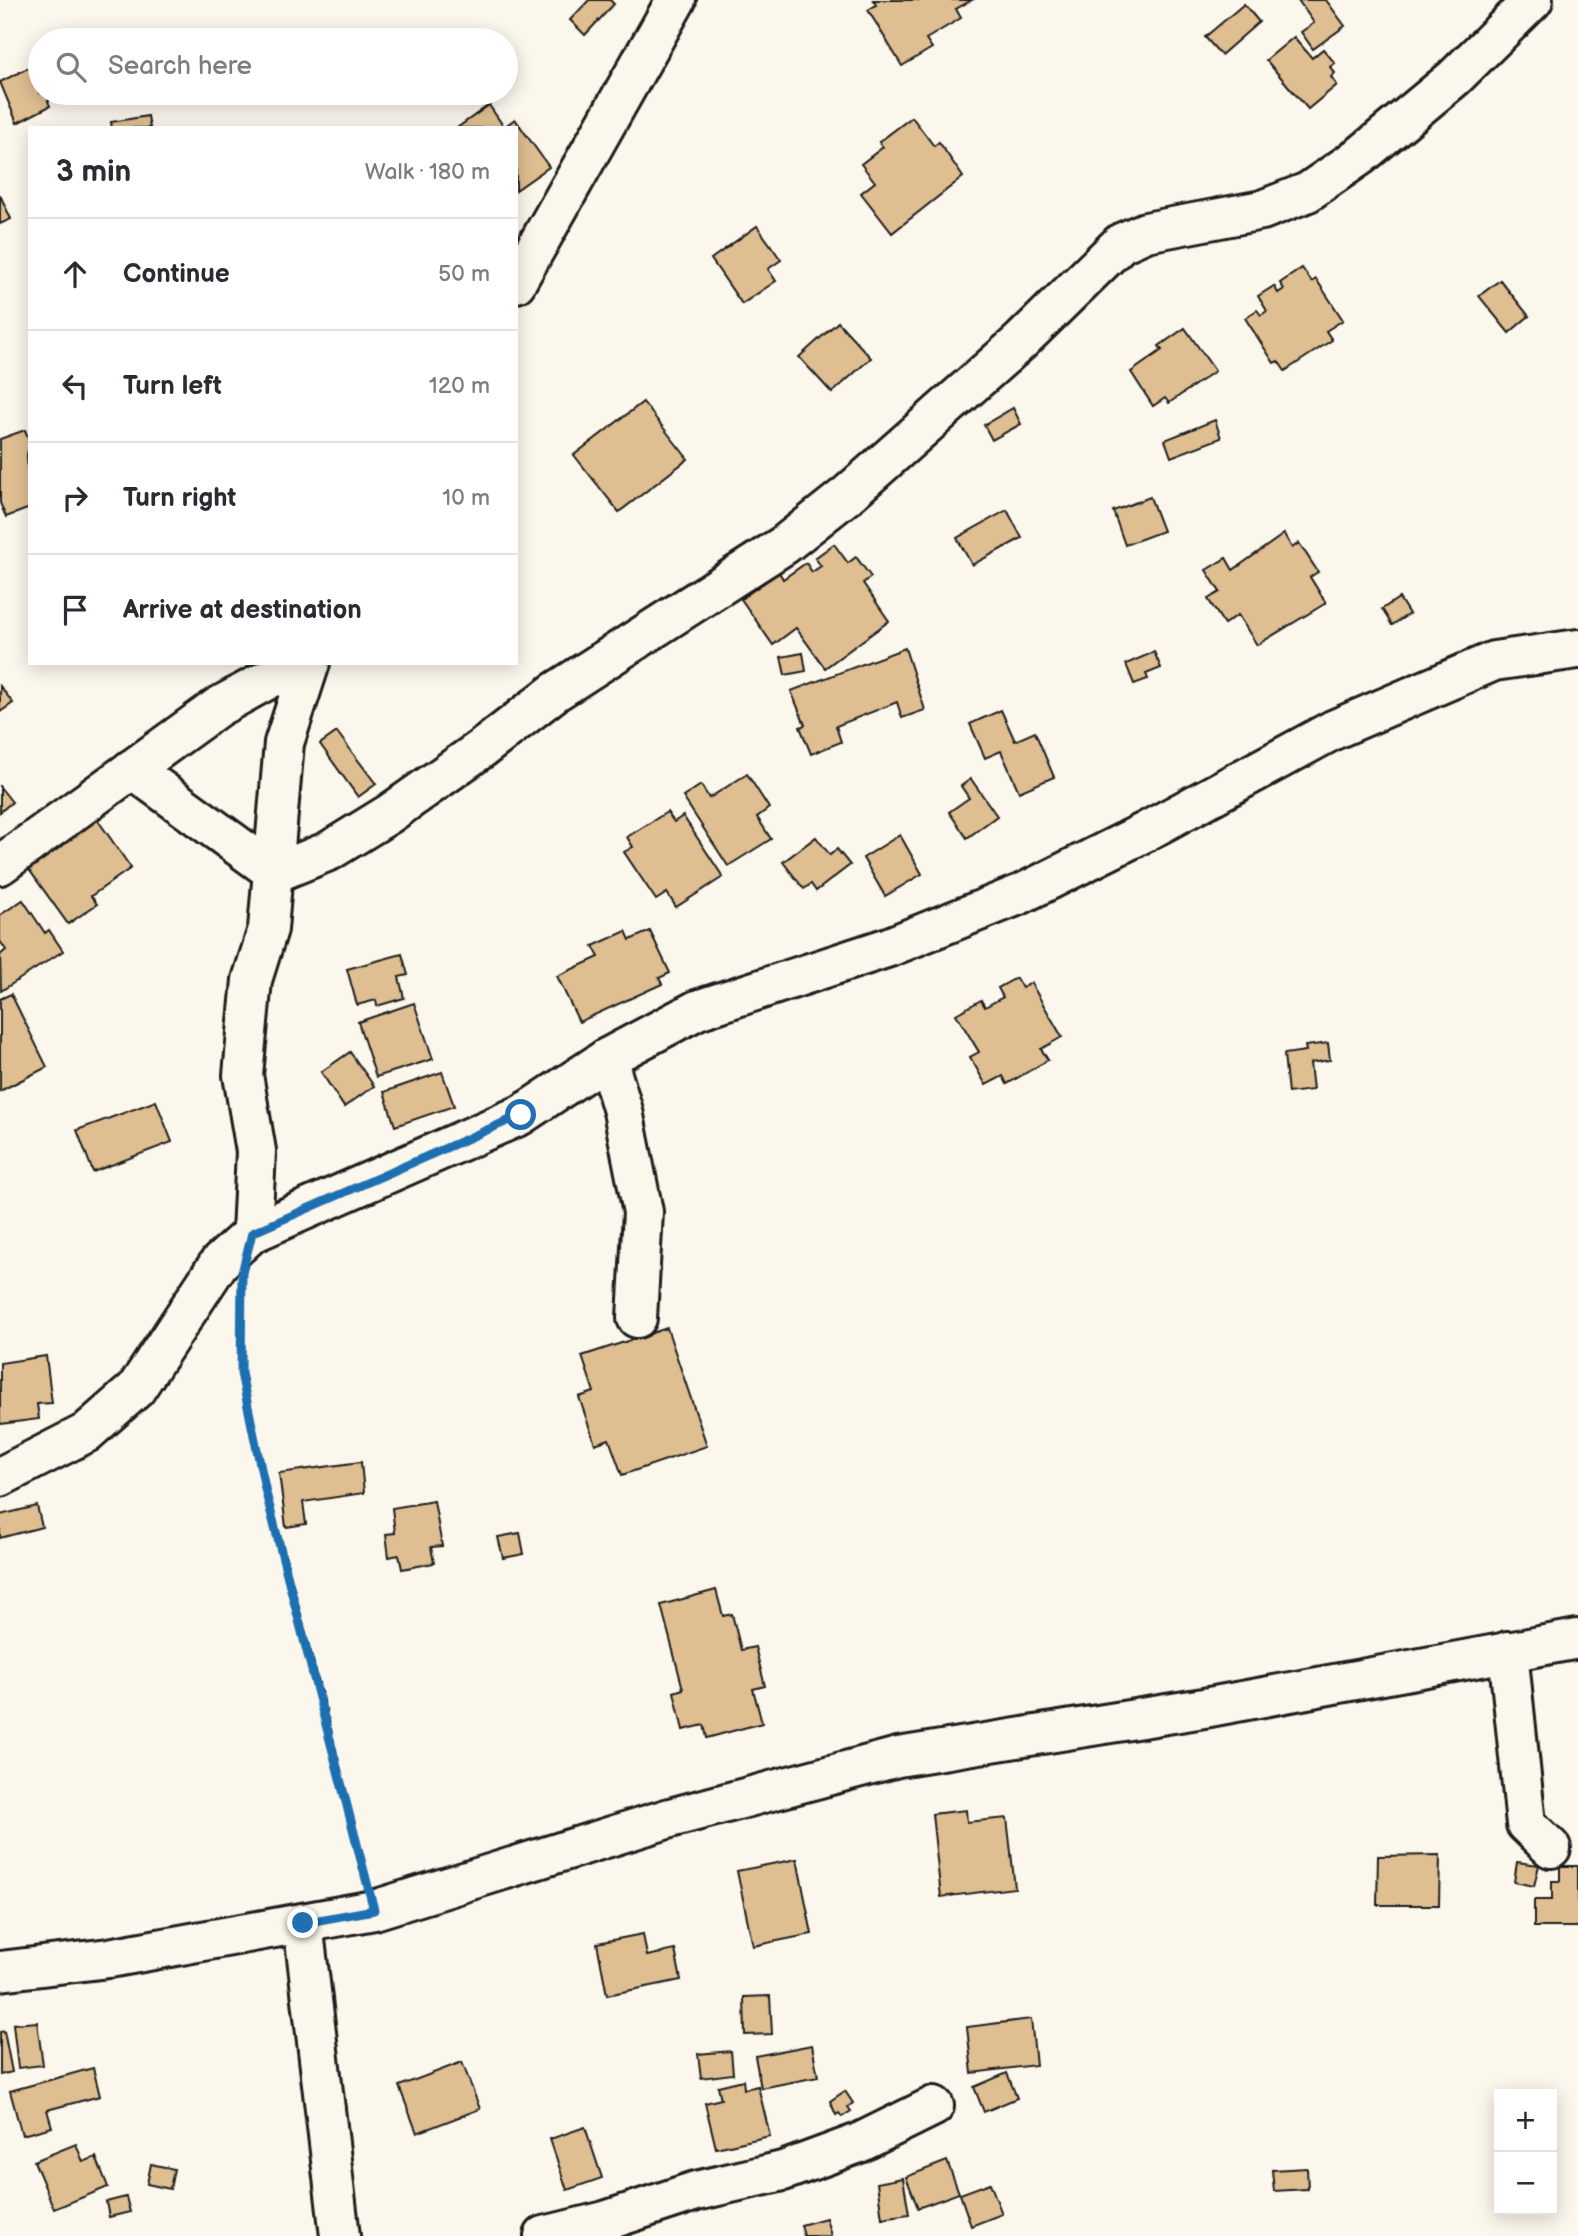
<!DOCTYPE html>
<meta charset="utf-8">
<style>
:root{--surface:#fff;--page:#f7f7f7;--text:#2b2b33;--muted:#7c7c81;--line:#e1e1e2}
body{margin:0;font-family:"Balsamiq Sans",sans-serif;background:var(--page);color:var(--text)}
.controls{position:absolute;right:21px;bottom:21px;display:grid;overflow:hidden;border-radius:0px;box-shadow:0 4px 18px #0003}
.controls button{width:63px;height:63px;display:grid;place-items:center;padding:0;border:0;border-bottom:2px solid var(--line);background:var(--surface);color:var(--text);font:35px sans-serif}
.stop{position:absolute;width:21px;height:21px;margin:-16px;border:5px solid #1f6fb2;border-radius:50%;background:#fff}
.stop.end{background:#1f6fb2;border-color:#fff;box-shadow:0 2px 7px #0008}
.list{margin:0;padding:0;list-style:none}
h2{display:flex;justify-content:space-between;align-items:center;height:91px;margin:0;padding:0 28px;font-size:30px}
h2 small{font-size:23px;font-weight:400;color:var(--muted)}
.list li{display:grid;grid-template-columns:46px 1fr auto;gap:21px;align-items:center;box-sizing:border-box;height:112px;padding:0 28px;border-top:2px solid var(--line)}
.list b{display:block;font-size:26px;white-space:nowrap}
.list em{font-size:23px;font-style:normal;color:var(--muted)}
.icon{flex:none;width:38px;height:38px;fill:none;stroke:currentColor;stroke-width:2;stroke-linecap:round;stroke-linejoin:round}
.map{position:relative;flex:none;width:1578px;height:2236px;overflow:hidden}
.search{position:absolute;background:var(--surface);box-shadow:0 4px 18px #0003;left:28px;top:28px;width:490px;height:77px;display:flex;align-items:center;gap:18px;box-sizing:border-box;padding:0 24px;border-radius:38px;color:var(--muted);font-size:26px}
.panel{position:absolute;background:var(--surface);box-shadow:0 4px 18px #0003;left:28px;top:126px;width:490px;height:539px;border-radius:0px}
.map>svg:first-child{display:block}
.building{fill:#dfbe91;stroke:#1c1c1c;stroke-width:2}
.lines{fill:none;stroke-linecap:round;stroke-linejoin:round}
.minor-casing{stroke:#1c1c1c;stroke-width:44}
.path{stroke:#1c1c1c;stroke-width:4.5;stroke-dasharray:5 5;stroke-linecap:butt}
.minor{stroke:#fbf7ec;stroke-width:38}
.route{stroke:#1f6fb2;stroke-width:9}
</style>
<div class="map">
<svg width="1578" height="2236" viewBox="0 0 1578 2236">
<rect width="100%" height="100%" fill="#fbf7ec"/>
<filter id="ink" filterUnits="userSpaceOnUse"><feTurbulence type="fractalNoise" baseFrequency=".0143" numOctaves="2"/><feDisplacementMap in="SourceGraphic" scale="14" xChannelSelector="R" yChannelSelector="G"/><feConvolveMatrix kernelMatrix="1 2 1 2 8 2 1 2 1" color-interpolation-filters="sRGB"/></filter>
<g filter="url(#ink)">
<g class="building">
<polygon points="589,0 610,0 614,4 585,35 570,20"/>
<polygon points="873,0 972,0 956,9 961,18 926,39 932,48 902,66 868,10 876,5"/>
<polygon points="1298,0 1326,0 1345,26 1313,49 1301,32 1314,23"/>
<polygon points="1244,4 1259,22 1221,55 1205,37"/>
<polygon points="1294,37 1312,58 1323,49 1335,63 1330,67 1335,73 1331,77 1337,85 1308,109 1266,60"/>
<polygon points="38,63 40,93 62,94 48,101 50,106 17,123 0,82"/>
<polygon points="489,105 504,127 515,119 549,167 516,190 516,128 457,128"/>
<polygon points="148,116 150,128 112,128 111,122"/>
<polygon points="912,117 934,146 939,142 963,177 892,233 861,193 875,182 861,164 883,147 879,142"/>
<polygon points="0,195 11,219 0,224"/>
<polygon points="757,226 781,260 768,269 776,281 742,304 711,259"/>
<polygon points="1302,268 1312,282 1316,279 1343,320 1326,331 1332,340 1285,371 1278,361 1274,363 1245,318 1257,310 1261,315 1267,311 1258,296 1274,286 1278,293 1284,289 1280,283"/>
<polygon points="1500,280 1529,316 1509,333 1479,296"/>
<polygon points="838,322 871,358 832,393 799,357"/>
<polygon points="1185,328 1215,371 1169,403 1165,398 1153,406 1131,372 1162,350 1159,346"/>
<polygon points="643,402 688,459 619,512 574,455"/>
<polygon points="1013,408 1021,424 992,440 984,425"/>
<polygon points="1215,420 1221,438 1171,457 1165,440"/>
<polygon points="25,430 30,442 27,455 30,508 6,517 0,503 0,439"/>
<polygon points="1150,497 1163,531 1125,545 1113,511"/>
<polygon points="1007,510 1022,538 972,565 957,538"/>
<polygon points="1284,534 1292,548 1299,543 1318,572 1310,577 1326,603 1257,645 1238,615 1224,624 1208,599 1220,592 1206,570 1226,558 1233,570"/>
<polygon points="834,544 848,563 856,557 871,577 863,583 889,621 825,668 796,628 773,645 741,599 779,572 783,579 806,563 812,572 821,566 815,558"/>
<polygon points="1399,598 1409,614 1392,625 1382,609"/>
<polygon points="905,648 925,710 902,718 897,702 836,726 841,742 811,754 800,727 805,725 791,691"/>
<polygon points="1154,652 1161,668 1146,674 1148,679 1134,684 1126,664"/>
<polygon points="803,653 806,671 785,675 781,657"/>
<polygon points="0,686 13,703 0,712"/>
<polygon points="1001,710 1015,741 1035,732 1054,777 1019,792 1001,751 985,758 970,724"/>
<polygon points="337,732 376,784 358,797 320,744"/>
<polygon points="747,774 769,808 757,817 771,839 728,866 683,797 701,785 709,798"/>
<polygon points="971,779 997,816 967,838 949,812 969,798 961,786"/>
<polygon points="0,787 12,802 0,812"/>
<polygon points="88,806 131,868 91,896 97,904 68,924 28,868"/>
<polygon points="667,812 674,822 683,816 723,877 676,907 667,893 656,900 624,852 633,847 627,837"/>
<polygon points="900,835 922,874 885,896 863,858"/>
<polygon points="816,837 830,855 837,849 850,865 816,891 811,884 804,889 783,862"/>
<polygon points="23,900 45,933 49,930 63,951 1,991 0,955 6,950 0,941 0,915"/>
<polygon points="626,931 630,940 650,931 670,973 659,978 662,984 579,1022 557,976 599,957 593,946"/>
<polygon points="402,954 408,975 399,977 404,998 377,1006 376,1000 357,1005 347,969"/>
<polygon points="1016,978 1022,988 1031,983 1062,1037 1041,1049 1048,1060 1007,1084 1003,1076 986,1085 970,1057 979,1052 956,1014 981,1000 985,1007 1003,997 998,988"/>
<polygon points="11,994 47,1067 0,1091 0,999"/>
<polygon points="414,1003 433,1059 376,1077 358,1022"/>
<polygon points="1328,1043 1330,1060 1310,1063 1313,1090 1288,1093 1284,1054 1306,1051 1305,1046"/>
<polygon points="350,1052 374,1086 344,1107 321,1072"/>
<polygon points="442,1072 454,1106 395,1126 384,1092"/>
<polygon points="156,1101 172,1142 93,1172 77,1130"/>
<polygon points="667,1328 707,1446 622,1475 609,1439 595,1444 579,1397 594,1392 582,1356"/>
<polygon points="46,1356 52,1403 37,1404 39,1419 0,1424 0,1363"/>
<polygon points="361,1462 364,1493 303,1502 306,1524 286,1527 279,1473"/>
<polygon points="434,1501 442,1546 431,1547 434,1563 402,1569 399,1555 389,1557 386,1534 395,1533 392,1508"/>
<polygon points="37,1506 42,1527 0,1538 0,1515"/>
<polygon points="520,1533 524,1554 503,1558 498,1537"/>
<polygon points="716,1590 723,1616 732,1614 741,1650 755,1647 765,1686 753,1689 762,1723 707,1738 704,1725 683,1730 674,1692 683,1689 661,1605"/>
<polygon points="966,1810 967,1822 1007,1818 1015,1888 941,1897 932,1814"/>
<polygon points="1440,1855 1439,1905 1377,1905 1378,1856"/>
<polygon points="797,1859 812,1934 753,1946 737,1871"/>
<polygon points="1517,1862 1539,1865 1534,1886 1514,1882"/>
<polygon points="1560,1866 1578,1866 1578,1927 1534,1927 1534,1900 1552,1900 1552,1881 1560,1881"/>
<polygon points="643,1934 647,1956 675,1950 681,1980 607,1995 597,1943"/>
<polygon points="770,1996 772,2034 745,2035 744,1997"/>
<polygon points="1031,2019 1036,2065 972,2073 967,2027"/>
<polygon points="37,2022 43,2065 18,2068 13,2024"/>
<polygon points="4,2031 12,2072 0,2075 0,2032"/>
<polygon points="812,2045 818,2077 761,2088 755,2056"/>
<polygon points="731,2051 733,2074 701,2078 698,2054"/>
<polygon points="462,2062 480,2109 417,2133 399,2086"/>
<polygon points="93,2068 100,2096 47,2110 52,2127 22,2135 10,2091"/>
<polygon points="1007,2073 1017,2098 984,2112 974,2087"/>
<polygon points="743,2080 744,2089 758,2086 770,2136 716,2148 705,2103 721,2099 718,2086"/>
<polygon points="845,2091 853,2103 848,2107 851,2111 842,2117 839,2113 836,2115 830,2101"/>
<polygon points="585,2127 602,2178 567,2190 550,2139"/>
<polygon points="76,2144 83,2162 96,2157 108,2187 54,2209 34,2161"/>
<polygon points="947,2161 959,2193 918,2208 906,2177"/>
<polygon points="151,2164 174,2169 170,2189 147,2184"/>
<polygon points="1307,2168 1308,2189 1274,2191 1272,2170"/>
<polygon points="903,2178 909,2214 882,2218 877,2183"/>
<polygon points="990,2183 1002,2214 971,2226 960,2194"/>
<polygon points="126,2197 130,2212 109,2217 106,2202"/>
<polygon points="826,2218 831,2236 804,2236 801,2225"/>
</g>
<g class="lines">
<g class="minor-casing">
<g id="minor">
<polyline points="516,283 676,0"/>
<polyline points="132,769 275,873"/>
<polyline points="0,865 218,707 298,663"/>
<polyline points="275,873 329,851 389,814 484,747 555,692 784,545 847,495 1020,342 1121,243 1146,232 1262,210 1308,192 1360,156 1454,78 1533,0"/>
<polyline points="607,1058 623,1111 643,1212 637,1318"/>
<polyline points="252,1233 256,1151 243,1075 252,980 268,929 284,743 310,663"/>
<polyline points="0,1477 86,1433 136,1389 219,1263 252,1233 521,1115 607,1058 697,1010 889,947 1021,894 1145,832 1333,730 1494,661 1578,649"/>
<polyline points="1508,1651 1526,1824 1551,1848"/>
<polyline points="303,1923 340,2236"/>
<polyline points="0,1971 109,1958 374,1910 670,1818 898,1757 1204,1708 1578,1639"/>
<polyline points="544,2236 605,2221 696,2191 783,2171 859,2143 934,2106"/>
</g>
</g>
<polyline class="path" points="242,1299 241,1373 266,1493 326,1714 363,1874"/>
<use href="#minor" class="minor"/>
</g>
</g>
<g class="lines" filter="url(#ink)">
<polyline class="route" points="303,1923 374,1910 266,1493 241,1373 242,1273 252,1233 521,1115"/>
</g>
</svg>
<div class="controls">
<button>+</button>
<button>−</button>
</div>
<div class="stop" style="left:521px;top:1115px"></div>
<div class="stop end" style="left:303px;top:1923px"></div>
<div class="search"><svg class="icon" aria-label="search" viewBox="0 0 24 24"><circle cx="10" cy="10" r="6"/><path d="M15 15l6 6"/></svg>Search here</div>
<section class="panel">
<h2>3 min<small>Walk · 180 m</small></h2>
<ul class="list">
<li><svg class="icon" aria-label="ahead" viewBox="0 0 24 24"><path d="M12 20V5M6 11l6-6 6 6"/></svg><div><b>Continue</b></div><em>50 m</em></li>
<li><svg class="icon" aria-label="left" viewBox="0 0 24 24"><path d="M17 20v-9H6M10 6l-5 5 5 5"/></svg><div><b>Turn left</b></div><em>120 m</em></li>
<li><svg class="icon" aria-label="right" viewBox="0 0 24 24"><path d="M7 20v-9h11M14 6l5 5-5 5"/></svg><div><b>Turn right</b></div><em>10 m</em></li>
<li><svg class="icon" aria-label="arrive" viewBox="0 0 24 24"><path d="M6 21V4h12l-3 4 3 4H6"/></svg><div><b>Arrive at destination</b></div></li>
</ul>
</section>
</div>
